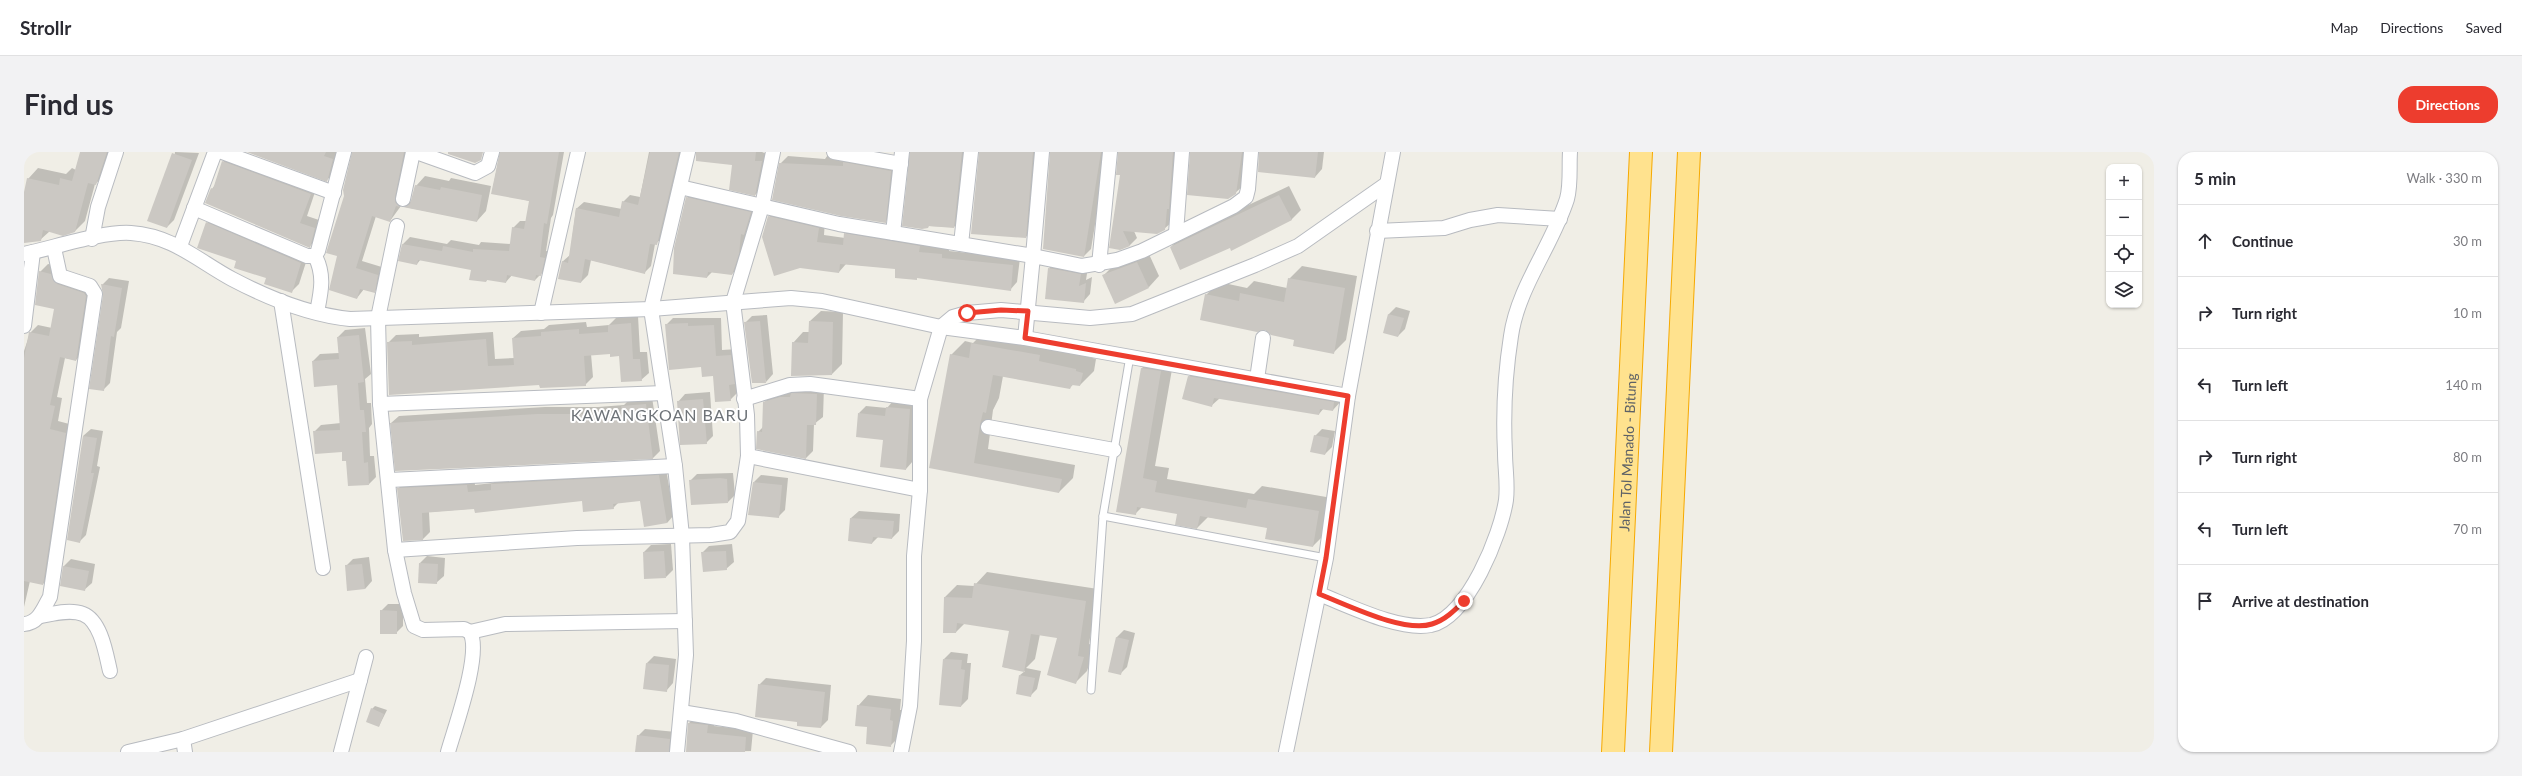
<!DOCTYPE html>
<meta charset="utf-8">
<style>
:root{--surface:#fff;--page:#f2f2f3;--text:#2b2b33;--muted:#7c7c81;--line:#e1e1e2;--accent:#ed3d2e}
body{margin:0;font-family:Lato,sans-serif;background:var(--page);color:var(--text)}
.controls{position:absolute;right:12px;top:12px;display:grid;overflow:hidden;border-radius:8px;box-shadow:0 1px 3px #0004}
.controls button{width:36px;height:36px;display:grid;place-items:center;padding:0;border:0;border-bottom:1px solid var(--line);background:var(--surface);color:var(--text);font:20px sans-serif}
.stop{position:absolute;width:12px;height:12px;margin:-9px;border:3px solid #ed3d2e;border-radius:50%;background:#fff}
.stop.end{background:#ed3d2e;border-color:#fff;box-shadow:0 1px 4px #0008}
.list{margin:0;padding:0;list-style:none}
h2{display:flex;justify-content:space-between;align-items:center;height:52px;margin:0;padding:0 16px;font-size:17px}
h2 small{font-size:13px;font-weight:400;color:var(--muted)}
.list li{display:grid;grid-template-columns:26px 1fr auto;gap:12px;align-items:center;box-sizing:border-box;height:72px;padding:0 16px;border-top:1px solid var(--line)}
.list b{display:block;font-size:15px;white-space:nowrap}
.list em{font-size:13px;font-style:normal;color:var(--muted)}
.icon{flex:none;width:22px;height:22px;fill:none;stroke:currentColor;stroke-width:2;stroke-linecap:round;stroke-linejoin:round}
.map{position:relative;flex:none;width:2130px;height:600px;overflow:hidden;border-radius:16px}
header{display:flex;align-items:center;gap:24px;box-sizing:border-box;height:56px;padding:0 20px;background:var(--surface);border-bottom:1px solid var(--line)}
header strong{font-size:19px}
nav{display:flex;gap:22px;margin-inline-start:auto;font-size:14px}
.intro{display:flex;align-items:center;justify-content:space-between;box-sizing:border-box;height:96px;padding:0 24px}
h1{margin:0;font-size:28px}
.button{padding:10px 18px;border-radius:16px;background:var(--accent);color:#fff;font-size:14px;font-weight:700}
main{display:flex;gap:24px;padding:0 24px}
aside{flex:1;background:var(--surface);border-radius:16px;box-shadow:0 1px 3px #0004}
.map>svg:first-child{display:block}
.shadow{fill:#0003}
.building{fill:#cbc8c3}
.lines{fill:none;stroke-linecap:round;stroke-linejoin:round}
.service-casing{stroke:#b8bbc0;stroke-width:9}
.minor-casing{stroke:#b8bbc0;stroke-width:16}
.motorway-casing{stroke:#f6a900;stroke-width:24}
.service{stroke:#fff;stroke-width:7}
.minor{stroke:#fff;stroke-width:14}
.motorway{stroke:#ffe28e;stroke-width:22}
.route{stroke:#ed3d2e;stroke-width:5}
.labels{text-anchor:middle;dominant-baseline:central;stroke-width:4;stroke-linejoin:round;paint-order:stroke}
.street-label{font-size:14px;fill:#5d6166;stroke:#fff}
.quarter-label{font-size:16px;letter-spacing:1px;fill:#6e7378;stroke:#fff}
</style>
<header>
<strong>Strollr</strong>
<nav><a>Map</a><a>Directions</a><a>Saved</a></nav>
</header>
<div class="intro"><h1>Find us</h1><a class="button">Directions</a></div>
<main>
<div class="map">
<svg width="2130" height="600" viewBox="0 0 2130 600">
<rect width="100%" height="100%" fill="#f0eee6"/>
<g class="shadow">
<polygon points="57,0 89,0 82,22 71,32 61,69 50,80 26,79 16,88 0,90 0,45 4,27 14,16 42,22 48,16 52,18"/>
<polygon points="151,0 175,1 150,68 143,75"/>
<polygon points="227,0 315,0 310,21 303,28"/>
<polygon points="329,0 386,0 382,47 366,69 352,64 338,109 361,116 357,133 350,140 340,137 333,146 314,103 321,44"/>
<polygon points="476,0 540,0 529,63 527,66 522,99 527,100 524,115 511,128 488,123 482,130 464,127 462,129 448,117 397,107 393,112 376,108 379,92 386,85 423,92 427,88 455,93 457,90 487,92 489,76 496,69 503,69 506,49 468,41"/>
<polygon points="625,0 660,0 640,85 631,92 627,114 620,121 567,108 564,123 557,130 538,110 546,103 552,57 560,50 598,57 599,50 606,43 616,45"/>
<polygon points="673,0 738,0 745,3 738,36 731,43 709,12 672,8"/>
<polygon points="806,0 874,12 868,63 861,70 756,12 764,4 801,7"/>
<polygon points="886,0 945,0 937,68 930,75 879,73"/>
<polygon points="956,0 1016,0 1009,77 1002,85"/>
<polygon points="1027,0 1083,0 1067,97 1060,104"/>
<polygon points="1095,0 1156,0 1148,70 1140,77 1110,79 1113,86 1106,93 1096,97 1097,23"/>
<polygon points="1167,0 1224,0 1219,34 1211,41"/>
<polygon points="1236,0 1300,0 1298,17 1291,25"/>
<polygon points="206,3 293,34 283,64 298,69 293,87 286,94 188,37 191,33 199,10"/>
<polygon points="401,24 425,29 427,26 467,34 462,59 453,69 381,55 388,48 392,34"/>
<polygon points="1265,34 1277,58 1267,68 1206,94 1147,95 1156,85"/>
<polygon points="670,39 734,53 727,74 723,79 715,115 708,122 688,120 683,125 663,46"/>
<polygon points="752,58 801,69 800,83 821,86 821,82 828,75 925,95 925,99 996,106 993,130 986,138 894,125 892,127 873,116 822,112 815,120 745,65"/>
<polygon points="190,64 284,104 275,132 268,139 213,108 183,71"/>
<polygon points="1124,100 1135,124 1125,135 1079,124 1090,113"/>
<polygon points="1032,109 1064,115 1062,128 1068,125 1066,142 1059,150 1025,116"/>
<polygon points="24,112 35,114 41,124 68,133 60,200 52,208 41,206 33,245 38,246 34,269 49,273 27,424 19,432 6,429 0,455 0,199 6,181 14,173 28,176 32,156 16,120"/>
<polygon points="1278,114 1333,124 1322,188 1309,201 1241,177 1182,143 1195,130 1223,136 1230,129 1263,136 1265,127"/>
<polygon points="85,126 105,129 97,176 93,180 86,231 79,238 80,143 78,133"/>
<polygon points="1372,155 1386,159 1381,177 1374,184 1360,180 1365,162"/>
<polygon points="797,159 819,160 818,212 808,222 769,191 779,180 785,180 786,169"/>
<polygon points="743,163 749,222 742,230 721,171 728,164"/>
<polygon points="614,164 616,200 623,200 625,221 617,228 596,203 587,201 567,202 569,225 561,233 516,232 364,191 372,183 395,182 395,185 469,180 471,207 491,206 489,186 497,179 520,177 525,173 562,170 563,175 585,173 592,166"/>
<polygon points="649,166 697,166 698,198 714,197 713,241 706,248 690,223 678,214 642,173"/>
<polygon points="341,176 347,222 341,227 343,251 347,251 348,272 345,276 346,304 350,304 352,325 345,332 323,308 319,299 290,280 297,273 317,271 314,232 289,209 296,202 315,201 314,185 321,178"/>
<polygon points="962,178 1066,203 1065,205 1072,207 1070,219 1056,233 1050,232 1045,236 979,224 975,246 969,258 964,297 1051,313 1049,326 1035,340 907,315 927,203 941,189 949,191"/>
<polygon points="1131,203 1150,206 1131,314 1145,316 1143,327 1230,342 1238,334 1308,346 1302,381 1289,394 1244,375 1184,365 1173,376 1154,361 1118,355 1111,362 1094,359 1118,216"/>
<polygon points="1175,215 1318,248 1309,258 1300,256 1295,262 1196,246 1187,254 1165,224"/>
<polygon points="800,235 799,265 790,272 789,299 782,306 734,280 739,275 740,251 747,243 764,238"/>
<polygon points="686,240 689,284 682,291 654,250 661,242"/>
<polygon points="628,245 636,299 629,306 367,271 375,264 521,255 574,255 600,253 605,248"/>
<polygon points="870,248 892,251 889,309 882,317 860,287 835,261 842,254 863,256"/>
<polygon points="67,277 79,279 73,314 76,315 62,383 55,390 59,284"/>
<polygon points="1298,277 1311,279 1308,295 1301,302 1291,284"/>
<polygon points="642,317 650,363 643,371 616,348 595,350 589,356 559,348 405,360 406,380 399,387 380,388 374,337 381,329 450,326 451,333 469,331 476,325"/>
<polygon points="709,321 711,343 704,350 666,329 673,322"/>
<polygon points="737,323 764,326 761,358 754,365 730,330"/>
<polygon points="835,359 876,362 875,379 868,386 855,384 848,391 825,388 827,366"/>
<polygon points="647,392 649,418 642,425 620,400 627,393"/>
<polygon points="708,392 710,410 702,417 678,401 685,394"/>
<polygon points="403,404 421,406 420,424 412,431 396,411"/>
<polygon points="345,405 348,429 341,437 322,414 329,407"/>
<polygon points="47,407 71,412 68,431 60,438 37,433 40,414"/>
<polygon points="963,420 1074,437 1065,492 1071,494 1063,519 1051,531 1034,485 1016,482 1011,507 1002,516 1017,519 1013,537 1006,544 996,523 1001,519 979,515 986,478 941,471 932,480 921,445 933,433 950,434"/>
<polygon points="364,452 379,452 379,474 372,481 357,459"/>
<polygon points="1100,478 1111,481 1103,515 1096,522 1085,519 1093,485"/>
<polygon points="927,500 944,502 943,511 947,511 944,547 937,554 920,507"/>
<polygon points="630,504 652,507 649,531 642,539 623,511"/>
<polygon points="742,526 807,533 804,568 797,575 774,569 735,533"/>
<polygon points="844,543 877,547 876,558 880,558 877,583 866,594 845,574 834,554"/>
<polygon points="351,554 363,558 355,574 348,557"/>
<polygon points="672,564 691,566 690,574 729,578 727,599 663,600 665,571"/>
<polygon points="621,577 652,580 650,600 612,600 614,584"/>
</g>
<g class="building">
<polygon points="56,0 83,0 72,33 64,31 51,80 39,84 19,78 17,89 0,91 0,40 3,26 35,33 36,26 48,29"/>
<polygon points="223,0 302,0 300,4 309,7 303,30"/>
<polygon points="328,0 380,0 371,45 371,50 376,55 372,54 366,70 348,64 332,116 354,123 351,141 336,137 333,147 305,138 313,104 302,101 320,44 319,38"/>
<polygon points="424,0 459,0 457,8 451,11 424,2"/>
<polygon points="476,0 535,0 523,72 520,71 516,105 521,106 517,124 512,123 511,129 483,123 482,131 463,128 462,130 445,128 447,118 394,108 393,113 374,109 378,92 418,99 419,94 449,100 449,97 485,99 488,75 500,77 505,49 467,42"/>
<polygon points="626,0 655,0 633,93 626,92 621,122 561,107 557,131 534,127 538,109 544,111 552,56 595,65 598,49 614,53"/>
<polygon points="672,0 732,0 731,9 738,9 731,44 705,38 708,13 672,9"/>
<polygon points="886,0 938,0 930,76 905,74 904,76 898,77 878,74"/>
<polygon points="955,0 1009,0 1002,86 947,82"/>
<polygon points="1026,0 1077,0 1060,105 1019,97"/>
<polygon points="1094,0 1149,0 1145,57 1143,57 1141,78 1133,82 1099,79 1106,94 1096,98 1085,96 1096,23 1092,23"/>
<polygon points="1166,0 1218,0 1212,42 1204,47 1163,43"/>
<polygon points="1235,0 1294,0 1291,26 1234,20"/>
<polygon points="148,1 168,8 143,76 123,69"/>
<polygon points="198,9 287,42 276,71 291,76 286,96 181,51 187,36 189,37"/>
<polygon points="819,10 867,19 862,71 817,64 748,48 755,11 819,14"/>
<polygon points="391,33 416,38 417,35 458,43 453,70 379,55 386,52"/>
<polygon points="1255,43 1268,68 1207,99 1206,96 1156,118 1146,95"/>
<polygon points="662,45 727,60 720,83 717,82 715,102 708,123 684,120 683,126 649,122 650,96"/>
<polygon points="744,64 795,76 793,90 819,93 820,81 896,94 895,100 918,102 918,106 989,113 987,139 893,126 893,128 871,126 871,117 816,112 815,121 776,116 750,124 738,85"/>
<polygon points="182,70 277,111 268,141 240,132 242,126 210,116 212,109 173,96"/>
<polygon points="1113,110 1125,136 1091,152 1078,123"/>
<polygon points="1024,116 1057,122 1055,134 1062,131 1060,151 1021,147"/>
<polygon points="15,119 27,122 33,132 60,141 62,144 52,209 36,205 26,253 31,254 26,277 42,281 19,433 0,429 0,206 5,180 25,184 30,157 11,153"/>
<polygon points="1264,126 1321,136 1310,202 1269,194 1270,188 1247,183 1241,178 1233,180 1176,168 1181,142 1215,149 1216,141 1260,150"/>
<polygon points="77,132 98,136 90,185 87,184 80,239 65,237 79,143"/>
<polygon points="1364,162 1380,166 1374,185 1359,181"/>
<polygon points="736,169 742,231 728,231 720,170"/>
<polygon points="785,169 809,170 808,223 767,224 768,190 784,191"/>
<polygon points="607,171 609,207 616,207 618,229 597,230 595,204 586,205 586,202 560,204 562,234 516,236 515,233 365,243 363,190 388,189 388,193 462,187 464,214 490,213 488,186 517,184 517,180 555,177 555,182 584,180 584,173"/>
<polygon points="664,171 664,174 690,173 692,204 707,203 711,232 705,233 707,249 691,250 689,224 678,225 677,215 645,218 641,172"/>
<polygon points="335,183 340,230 334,231 336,258 340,258 342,280 338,280 340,311 344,310 345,333 324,334 322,309 318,309 318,300 291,302 289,279 316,278 313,233 290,235 288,209 315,207 313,185"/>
<polygon points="947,191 1016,203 1015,209 1052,217 1052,219 1059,221 1056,234 1048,233 1046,237 969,223 962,261 959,260 956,273 950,311 1038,327 1035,341 905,316 926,202 945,206"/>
<polygon points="1117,216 1137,219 1119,326 1133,329 1131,340 1222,356 1224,347 1295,359 1289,395 1241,387 1243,376 1176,364 1173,377 1151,373 1153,362 1113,355 1112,363 1092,360"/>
<polygon points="1164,224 1310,250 1309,259 1296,257 1295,263 1190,246 1188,255 1158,247"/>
<polygon points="767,241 793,242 792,273 783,273 782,307 732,297 733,279 738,280 739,250 756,245 766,245"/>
<polygon points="679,247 683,292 656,293 653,249"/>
<polygon points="622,252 629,307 371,319 366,271 513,262 566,262 598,259 597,254"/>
<polygon points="862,255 886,257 882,318 856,315 859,288 832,285 834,261 861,264"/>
<polygon points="1290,283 1305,286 1301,303 1286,300"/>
<polygon points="59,284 73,286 67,321 70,321 56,391 43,388"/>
<polygon points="635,323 643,371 620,375 616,349 589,352 590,357 559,360 558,349 451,361 450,357 398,361 399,388 379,389 373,336 443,333 444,340 467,338 467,332"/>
<polygon points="696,326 703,327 704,351 667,353 665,328"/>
<polygon points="729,330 758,333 755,366 724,363"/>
<polygon points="826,366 870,369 868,387 849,385 848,392 824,389"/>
<polygon points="640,399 642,426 620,427 619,400"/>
<polygon points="702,399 703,418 679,420 677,400"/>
<polygon points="395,411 414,412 413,432 394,431"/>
<polygon points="338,412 341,437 323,439 321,413"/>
<polygon points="39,414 65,419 61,439 36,434"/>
<polygon points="950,431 1062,449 1054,504 1060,505 1052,532 1023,523 1033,486 1007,482 1000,520 978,515 985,479 933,471 932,481 919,481 920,445 948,446"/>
<polygon points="356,458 373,459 373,482 356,482"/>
<polygon points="1092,485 1105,488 1097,523 1084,520"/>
<polygon points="919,507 938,508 937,517 941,518 937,555 915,553"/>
<polygon points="622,511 645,513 643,540 619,537"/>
<polygon points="995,523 1011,526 1007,545 992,542"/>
<polygon points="734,532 801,540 797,576 773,574 773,570 731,565"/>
<polygon points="833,553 867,557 866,568 869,569 867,595 842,592 843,575 831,574"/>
<polygon points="347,556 360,562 355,575 342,570"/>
<polygon points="664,571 684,573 683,581 722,585 721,600 662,600"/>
<polygon points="613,583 646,587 645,600 611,600"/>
</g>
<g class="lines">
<g class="service-casing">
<g id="service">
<polyline points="1079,364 1302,406"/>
<polyline points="1067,538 1079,364 1106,204"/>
</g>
</g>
<g class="minor-casing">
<g id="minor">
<polyline points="198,0 310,41"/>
<polyline points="392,0 451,21 464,14 468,0"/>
<polyline points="810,0 877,12"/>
<polyline points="656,35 815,72 1009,104 1018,0"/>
<polyline points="379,47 389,0"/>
<polyline points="170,56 283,104 291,104 294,99 320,0"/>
<path d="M373,74L354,166L356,252L371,398L380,441L390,474L399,478L440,477L446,480C458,501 431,575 424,600"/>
<polyline points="1353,79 1420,76 1446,68 1474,63 1536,67"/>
<polyline points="869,81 878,0"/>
<polyline points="1152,81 1158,0"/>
<polyline points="68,87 74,55 92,0"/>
<polyline points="937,92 947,0"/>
<polyline points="156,94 191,0"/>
<path d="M0,102C29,96 79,79 107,81C149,84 173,108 208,127C244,146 286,163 326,167L627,157L767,146L798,149L917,175L1001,186L1009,104L1058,114L1093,108L1118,99L1210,54L1222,45L1224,37L1227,0"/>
<path d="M291,104C301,123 297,140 293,160"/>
<polyline points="1075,113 1086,0"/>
<polyline points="257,149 299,416"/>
<polyline points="517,161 554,0"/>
<polyline points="0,174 9,100"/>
<polyline points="1001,186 1324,244"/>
<polyline points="1233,227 1239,186"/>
<polyline points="720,247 766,233 786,232 896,247"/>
<polyline points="356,252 640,241"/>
<polyline points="964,275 1090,298"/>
<polyline points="724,304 896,338"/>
<polyline points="366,328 651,314"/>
<polyline points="371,398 553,386 687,383 706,380 714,369 724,304 723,263 709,150 738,54 749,0"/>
<path d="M1295,442C1326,454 1375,479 1407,473C1444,465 1477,382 1482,348C1484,332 1481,316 1481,301C1479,262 1481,222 1487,184C1494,135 1528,94 1543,47C1547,33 1545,15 1546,0"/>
<path d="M16,464C28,462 46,457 59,462C77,469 82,502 86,519"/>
<path d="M0,472C15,471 19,457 26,445L71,142L66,134L36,124L30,96"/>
<polyline points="446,480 481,472 661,469"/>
<polyline points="657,560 712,569 825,600"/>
<polyline points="159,587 161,600"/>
<polyline points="104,600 159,587 336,528"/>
<polyline points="317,600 342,505"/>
<polyline points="653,600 662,503 658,384 651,314 627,157 664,0"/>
<polyline points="877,600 886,554 890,489 890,404 896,338 896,247 917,175 929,165 943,161 977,158 1066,166 1108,162 1231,113 1274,94 1361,33"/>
<polyline points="1262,600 1302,406 1324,244 1369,0"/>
</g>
</g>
<g class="motorway-casing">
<g id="motorway">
<path id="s1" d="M1589,600L1617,0"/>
<polyline points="1637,600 1665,0"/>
</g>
</g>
<use href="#service" class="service"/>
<use href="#minor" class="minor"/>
<use href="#motorway" class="motorway"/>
</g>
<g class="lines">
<path class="route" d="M943,161L977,158L1004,159L1001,186L1324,244L1302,406L1295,442C1324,453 1379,481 1408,472C1421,468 1430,459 1440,449"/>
</g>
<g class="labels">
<g class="street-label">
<text stroke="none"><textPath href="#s1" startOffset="300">Jalan Tol Manado - Bitung</textPath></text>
</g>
<g class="quarter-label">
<text x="636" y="262">KAWANGKOAN BARU</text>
</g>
</g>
</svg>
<div class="controls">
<button>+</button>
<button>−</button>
<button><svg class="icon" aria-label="locate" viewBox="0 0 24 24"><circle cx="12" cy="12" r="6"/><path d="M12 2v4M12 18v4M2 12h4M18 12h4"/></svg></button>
<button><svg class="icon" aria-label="layers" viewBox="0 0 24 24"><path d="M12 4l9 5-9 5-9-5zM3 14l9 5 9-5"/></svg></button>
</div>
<div class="stop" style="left:943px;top:161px"></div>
<div class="stop end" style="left:1440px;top:449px"></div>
</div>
<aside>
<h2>5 min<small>Walk · 330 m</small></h2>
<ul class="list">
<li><svg class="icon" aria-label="ahead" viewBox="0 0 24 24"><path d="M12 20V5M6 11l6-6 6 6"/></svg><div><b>Continue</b></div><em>30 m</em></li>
<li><svg class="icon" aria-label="right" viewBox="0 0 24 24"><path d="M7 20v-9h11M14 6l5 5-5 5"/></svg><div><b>Turn right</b></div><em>10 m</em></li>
<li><svg class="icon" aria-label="left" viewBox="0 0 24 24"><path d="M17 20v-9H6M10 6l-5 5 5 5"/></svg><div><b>Turn left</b></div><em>140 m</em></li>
<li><svg class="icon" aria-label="right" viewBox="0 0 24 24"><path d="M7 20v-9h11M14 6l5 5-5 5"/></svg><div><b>Turn right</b></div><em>80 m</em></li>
<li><svg class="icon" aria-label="left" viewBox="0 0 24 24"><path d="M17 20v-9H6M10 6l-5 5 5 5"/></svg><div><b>Turn left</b></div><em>70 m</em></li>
<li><svg class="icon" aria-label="arrive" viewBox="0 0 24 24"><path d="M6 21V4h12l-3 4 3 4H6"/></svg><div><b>Arrive at destination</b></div></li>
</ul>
</aside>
</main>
